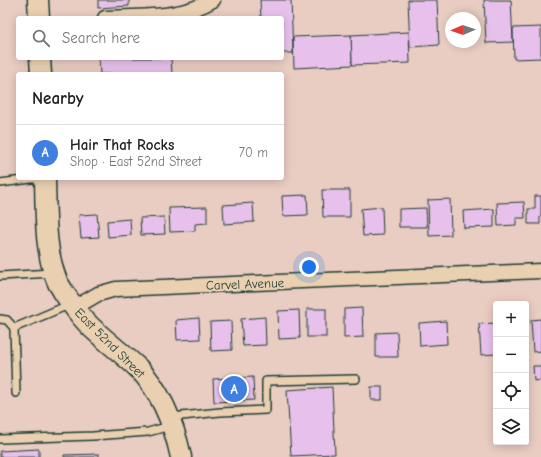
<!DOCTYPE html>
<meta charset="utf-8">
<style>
:root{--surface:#fff;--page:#f6f6f6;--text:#222;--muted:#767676;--line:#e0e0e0;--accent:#c8321e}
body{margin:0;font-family:"Comic Neue",sans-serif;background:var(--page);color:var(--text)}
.controls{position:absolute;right:12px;bottom:12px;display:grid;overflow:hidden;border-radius:4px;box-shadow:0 2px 10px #0003}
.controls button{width:36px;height:36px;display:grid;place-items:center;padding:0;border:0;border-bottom:1px solid var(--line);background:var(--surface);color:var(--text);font:20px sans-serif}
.compass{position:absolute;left:445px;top:12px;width:36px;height:36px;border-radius:50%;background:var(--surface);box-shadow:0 2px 10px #0003;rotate:268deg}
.you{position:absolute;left:309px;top:267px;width:14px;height:14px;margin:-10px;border:3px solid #fff;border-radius:50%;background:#1a73e8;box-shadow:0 0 0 6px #1a73e833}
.badge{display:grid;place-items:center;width:26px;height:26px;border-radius:50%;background:var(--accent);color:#fff;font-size:13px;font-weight:700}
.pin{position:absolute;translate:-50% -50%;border:2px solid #fff;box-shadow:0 1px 4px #0006}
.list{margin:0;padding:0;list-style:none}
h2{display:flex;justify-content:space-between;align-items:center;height:52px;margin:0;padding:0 16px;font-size:17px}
h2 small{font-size:13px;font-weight:400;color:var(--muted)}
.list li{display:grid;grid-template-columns:26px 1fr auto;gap:12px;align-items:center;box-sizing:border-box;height:56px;padding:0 16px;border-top:1px solid var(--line)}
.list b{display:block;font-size:15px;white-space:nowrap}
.list p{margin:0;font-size:13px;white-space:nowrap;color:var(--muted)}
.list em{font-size:13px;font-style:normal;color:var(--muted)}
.icon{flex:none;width:22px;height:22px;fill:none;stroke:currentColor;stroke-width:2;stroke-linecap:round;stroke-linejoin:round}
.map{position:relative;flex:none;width:541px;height:457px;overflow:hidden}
.search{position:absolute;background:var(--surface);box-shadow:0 2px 10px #0003;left:16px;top:16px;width:268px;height:44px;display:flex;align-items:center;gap:10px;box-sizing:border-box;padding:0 14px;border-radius:4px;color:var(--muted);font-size:15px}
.panel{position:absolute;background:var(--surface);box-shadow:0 2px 10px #0003;left:16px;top:72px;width:268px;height:108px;border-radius:4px}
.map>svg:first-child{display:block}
.building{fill:#e7c1eb;stroke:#1f3d34}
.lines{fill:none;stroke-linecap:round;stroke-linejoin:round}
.lane-casing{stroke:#1f3d34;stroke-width:10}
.street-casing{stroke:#1f3d34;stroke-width:17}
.secondary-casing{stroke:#1f3d34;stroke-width:23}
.lane{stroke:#ead0b1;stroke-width:7}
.street{stroke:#ead0b1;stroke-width:14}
.secondary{stroke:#ead0b1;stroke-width:20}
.labels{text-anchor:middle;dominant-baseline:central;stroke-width:4;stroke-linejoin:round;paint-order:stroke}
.street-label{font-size:13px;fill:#1f3d34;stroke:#ead0b1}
</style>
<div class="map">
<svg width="541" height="457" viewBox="0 0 541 457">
<rect width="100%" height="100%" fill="#e9ccc2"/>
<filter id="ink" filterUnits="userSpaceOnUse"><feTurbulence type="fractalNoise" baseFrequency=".025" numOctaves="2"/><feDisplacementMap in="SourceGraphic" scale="8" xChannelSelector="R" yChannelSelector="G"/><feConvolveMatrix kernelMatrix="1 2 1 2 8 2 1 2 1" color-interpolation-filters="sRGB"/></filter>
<g filter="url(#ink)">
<g class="building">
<polygon points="98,0 129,0 129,6 98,8"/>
<polygon points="260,0 291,0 293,53 282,53 282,18 261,18"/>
<polygon points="408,0 437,0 439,45 410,47"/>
<polygon points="484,0 511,0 513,42 486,43"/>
<polygon points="541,27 541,58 514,59 513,28"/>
<polygon points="409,32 410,63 352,65 351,35"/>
<polygon points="351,35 352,65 294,68 293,37"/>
<polygon points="99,58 171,58 172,74 100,74"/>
<polygon points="322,190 350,190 350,217 323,217"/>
<polygon points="307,195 308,215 283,216 282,196"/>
<polygon points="535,196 541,196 541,217 540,217 540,224 528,224 528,209 535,209"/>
<polygon points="450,199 451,235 429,236 428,200"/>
<polygon points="524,202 525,218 516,218 516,225 498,226 497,203"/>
<polygon points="253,203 254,222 224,224 223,205"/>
<polygon points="207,207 207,223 195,224 195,231 170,232 169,208"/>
<polygon points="382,207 383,235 363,236 361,209"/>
<polygon points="426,208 427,227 399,227 399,209"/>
<polygon points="494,209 494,227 464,228 463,211"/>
<polygon points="97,214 99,237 81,238 79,215"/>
<polygon points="164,217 165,234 141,235 140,218"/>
<polygon points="130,219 131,235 108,237 107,221"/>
<polygon points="362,308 363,337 344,338 344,309"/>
<rect x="307" y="309" width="19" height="28"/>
<polygon points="299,310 300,338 279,339 278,311"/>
<polygon points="265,317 266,345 243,346 241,319"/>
<polygon points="199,318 200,339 177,340 176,320"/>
<polygon points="541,319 541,351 533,352 531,320"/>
<polygon points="231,321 232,350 211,351 210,322"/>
<polygon points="446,321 447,344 420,346 419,323"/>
<polygon points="496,323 496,354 481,355 479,324"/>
<polygon points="397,332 398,357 376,357 376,333"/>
<polygon points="533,366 541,366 541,380 534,381"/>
<polygon points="253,377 254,400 214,402 213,379"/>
<polygon points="332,387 335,454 291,456 287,390"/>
<rect x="371" y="387" width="11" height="13"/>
<polygon points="39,449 39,457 0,457 0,451"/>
<polygon points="99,454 99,457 64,457 64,455"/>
</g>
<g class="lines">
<g class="lane-casing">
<g id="lane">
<polyline points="0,183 31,179 45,179"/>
<polyline points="0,276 52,273"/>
<polyline points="0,319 7,320 14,328 71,304"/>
<polyline points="14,328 16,393"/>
<polyline points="172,417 220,412 266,410 266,381 356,379"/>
<polyline points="0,439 93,436 148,432 170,426"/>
</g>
</g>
<g class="street-casing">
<g id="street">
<path d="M105,18C141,16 181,19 213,0"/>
<polyline points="74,308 98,294 116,289 541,271"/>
</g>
</g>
<g class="secondary-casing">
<g id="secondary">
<polyline points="38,0 39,18"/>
<polyline points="40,58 41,74"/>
<path d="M45,178C46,211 44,252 58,283C60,286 62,289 64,293C73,306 81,318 92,328C107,342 123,354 138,368C162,392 174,425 181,457"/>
</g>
</g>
<use href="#lane" class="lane"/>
<use href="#street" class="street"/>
<use href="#secondary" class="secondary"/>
</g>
</g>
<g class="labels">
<g class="street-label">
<text transform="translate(245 284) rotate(-2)">Carvel Avenue</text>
<text transform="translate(110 343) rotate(45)">East 52nd Street</text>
</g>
</g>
</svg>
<div class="controls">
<button>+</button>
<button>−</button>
<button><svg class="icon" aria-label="locate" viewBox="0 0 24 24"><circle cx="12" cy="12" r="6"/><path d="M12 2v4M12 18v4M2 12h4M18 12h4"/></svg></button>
<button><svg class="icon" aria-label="layers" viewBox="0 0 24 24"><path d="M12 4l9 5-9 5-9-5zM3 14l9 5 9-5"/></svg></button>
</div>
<svg class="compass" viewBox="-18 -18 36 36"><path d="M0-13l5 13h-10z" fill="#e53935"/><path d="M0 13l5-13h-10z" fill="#767676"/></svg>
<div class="you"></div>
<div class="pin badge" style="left:234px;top:389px;background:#3f7fe0">A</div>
<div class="search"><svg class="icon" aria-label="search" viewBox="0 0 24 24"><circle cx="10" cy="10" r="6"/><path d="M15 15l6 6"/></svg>Search here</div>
<section class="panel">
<h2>Nearby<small></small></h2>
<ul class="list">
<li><span class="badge" style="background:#3f7fe0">A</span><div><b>Hair That Rocks</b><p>Shop · East 52nd Street</p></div><em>70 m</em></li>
</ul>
</section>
</div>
